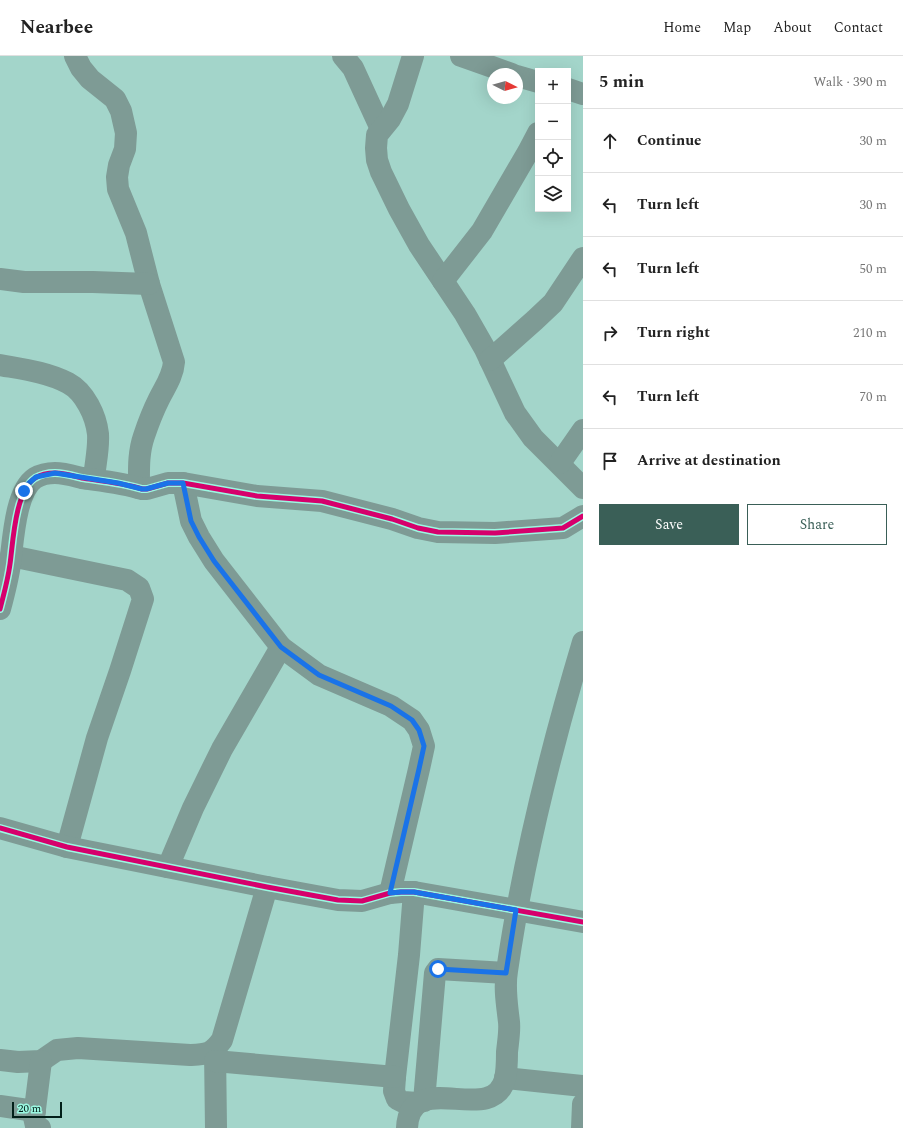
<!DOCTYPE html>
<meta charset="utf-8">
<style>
:root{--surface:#fff;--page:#f2f2f2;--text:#222;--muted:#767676;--line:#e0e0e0;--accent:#3a5f57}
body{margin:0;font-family:Spectral,serif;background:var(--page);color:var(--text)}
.controls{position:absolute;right:12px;top:12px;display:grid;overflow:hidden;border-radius:0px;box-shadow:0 4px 16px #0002}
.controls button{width:36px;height:36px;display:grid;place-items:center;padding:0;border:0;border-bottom:1px solid var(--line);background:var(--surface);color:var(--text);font:20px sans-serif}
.compass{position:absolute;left:487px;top:12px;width:36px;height:36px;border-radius:50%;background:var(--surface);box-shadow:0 4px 16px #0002;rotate:95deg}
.scale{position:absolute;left:12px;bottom:10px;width:50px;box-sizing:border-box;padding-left:4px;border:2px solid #021f19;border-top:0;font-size:11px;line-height:14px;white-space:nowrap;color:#021f19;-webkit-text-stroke:3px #9bf8e2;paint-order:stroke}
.stop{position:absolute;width:12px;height:12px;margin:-9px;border:3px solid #1a73e8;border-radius:50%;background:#fff}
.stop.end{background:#1a73e8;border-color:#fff;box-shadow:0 1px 4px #0008}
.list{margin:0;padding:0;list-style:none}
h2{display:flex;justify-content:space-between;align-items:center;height:52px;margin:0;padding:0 16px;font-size:17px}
h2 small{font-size:13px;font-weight:400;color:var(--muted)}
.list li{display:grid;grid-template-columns:26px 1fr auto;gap:12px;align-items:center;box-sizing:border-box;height:64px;padding:0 16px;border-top:1px solid var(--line)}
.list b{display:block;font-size:15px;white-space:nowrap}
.list em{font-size:13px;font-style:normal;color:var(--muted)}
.actions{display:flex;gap:8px;padding:12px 16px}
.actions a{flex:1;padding:9px 0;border:1px solid var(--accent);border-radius:0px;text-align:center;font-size:14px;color:var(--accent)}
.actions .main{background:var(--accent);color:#fff}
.icon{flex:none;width:22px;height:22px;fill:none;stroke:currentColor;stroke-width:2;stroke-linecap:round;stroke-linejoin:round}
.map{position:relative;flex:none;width:583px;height:1072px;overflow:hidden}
header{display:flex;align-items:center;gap:24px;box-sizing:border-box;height:56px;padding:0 20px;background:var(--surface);border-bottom:1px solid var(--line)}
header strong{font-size:19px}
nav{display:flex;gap:22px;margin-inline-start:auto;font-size:14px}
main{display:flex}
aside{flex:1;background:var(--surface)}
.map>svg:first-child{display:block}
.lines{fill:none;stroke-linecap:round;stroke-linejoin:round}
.minor{stroke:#7e9b95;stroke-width:22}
.cycleway-casing{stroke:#9bf8e2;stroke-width:8}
.cycleway{stroke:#d6006c;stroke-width:5}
.route{stroke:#1a73e8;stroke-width:5}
</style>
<header>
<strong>Nearbee</strong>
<nav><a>Home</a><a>Map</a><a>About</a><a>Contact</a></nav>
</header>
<main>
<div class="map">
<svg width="583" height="1072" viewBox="0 0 583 1072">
<rect width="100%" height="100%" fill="#a3d5ca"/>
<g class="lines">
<g class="minor">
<path d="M75,0L81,12L90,23L115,43L121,55L126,77L125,93L119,109L117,121L118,133L136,177L149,228L174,306C173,320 165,331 159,343C153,355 148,368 144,380C138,397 139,415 139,432"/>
<polyline points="343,0 353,12 381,73"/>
<polyline points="413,0 398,48 390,63 377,79 376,92 377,104 381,116 399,153 419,189 465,258 485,293 515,357 533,382 583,432"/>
<polyline points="461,0 512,18"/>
<polyline points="517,20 538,26"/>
<polyline points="568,33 583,38"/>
<polyline points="0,223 24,226 93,226 149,228"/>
<polyline points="443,225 482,175 528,96 538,77"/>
<polyline points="490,304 535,264 553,247 583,202"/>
<path d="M0,309C22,313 47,316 68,327C85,336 96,360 98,378C99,393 95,409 94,423"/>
<polyline points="560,407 583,374"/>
<polyline points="183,427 191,465 199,481 214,505 281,591 319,619 391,650 412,664 419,674 424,690 419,713 390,837"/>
<polyline points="11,500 127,524 139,532 143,543 120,615 97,682 67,791"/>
<path d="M0,553C4,538 8,523 10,508C13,487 15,435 35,422C40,419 49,417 55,417C64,417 74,420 82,422C103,425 123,427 142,433H147L168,427H183L257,440L322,445L392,463L418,472L438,476L495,477L563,472L583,460"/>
<polyline points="0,772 67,791 267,831 338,844 362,845 390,837 401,836 414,836 583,866"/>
<polyline points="168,811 193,752 222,693 281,591"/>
<polyline points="414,836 409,899 395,1021 394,1035 397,1043 403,1046 418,1047"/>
<polyline points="215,994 216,1072"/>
<path d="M0,1004L18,1006L41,1005L57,994L78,992L190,999C207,998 212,998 222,984L267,831"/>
<polyline points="215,1005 395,1021"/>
<polyline points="505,1022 583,1030"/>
<polyline points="424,1045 435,917 438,913 506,917"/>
<polyline points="0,1050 35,1055"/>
<polyline points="40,1072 36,1070 34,1061 41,1005"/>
<path d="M407,1072C410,1010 492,1072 505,1023C507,1014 507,1004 507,996C508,986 510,975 509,966C507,948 504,932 507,915C523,803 551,693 583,586"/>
<polyline points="582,1072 583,1048"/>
</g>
<g class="cycleway-casing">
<g id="cycleway">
<path d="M0,553C4,538 8,523 10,508C13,487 15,435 35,422C40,419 49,417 55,417C64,417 74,420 82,422C103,425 123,427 142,433H147L168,427H183L257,440L322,445L392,463L418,472L438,476L495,477L563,472L583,460"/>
<polyline points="0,772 67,791 267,831 338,844 362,845 390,837 401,836 414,836 583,866"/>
</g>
</g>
<use href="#cycleway" class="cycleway"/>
</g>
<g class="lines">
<polyline class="route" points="24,435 28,428 36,421 55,417 118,427 142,433 146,433 168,427 183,427 191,465 199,481 214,505 281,591 319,619 391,650 412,664 419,674 424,690 419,713 390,837 401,836 414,836 516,854 506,917 438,913"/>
</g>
</svg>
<div class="controls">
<button>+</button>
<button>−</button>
<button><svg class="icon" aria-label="locate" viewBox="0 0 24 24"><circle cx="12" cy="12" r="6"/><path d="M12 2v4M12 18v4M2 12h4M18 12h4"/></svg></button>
<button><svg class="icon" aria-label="layers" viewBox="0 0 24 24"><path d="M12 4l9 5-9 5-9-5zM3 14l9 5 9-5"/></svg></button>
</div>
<svg class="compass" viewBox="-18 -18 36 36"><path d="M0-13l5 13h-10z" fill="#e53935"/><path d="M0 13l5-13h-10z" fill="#767676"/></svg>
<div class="scale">20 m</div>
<div class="stop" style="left:438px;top:913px"></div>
<div class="stop end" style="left:24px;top:435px"></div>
</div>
<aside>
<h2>5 min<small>Walk · 390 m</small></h2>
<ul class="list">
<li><svg class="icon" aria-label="ahead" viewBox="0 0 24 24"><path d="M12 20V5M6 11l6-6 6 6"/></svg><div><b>Continue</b></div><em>30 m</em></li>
<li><svg class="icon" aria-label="left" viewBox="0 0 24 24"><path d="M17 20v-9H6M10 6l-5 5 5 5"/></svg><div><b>Turn left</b></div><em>30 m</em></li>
<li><svg class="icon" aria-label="left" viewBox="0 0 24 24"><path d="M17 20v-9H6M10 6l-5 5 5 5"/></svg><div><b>Turn left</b></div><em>50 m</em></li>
<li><svg class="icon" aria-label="right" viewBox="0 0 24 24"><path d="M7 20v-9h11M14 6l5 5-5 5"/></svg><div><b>Turn right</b></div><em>210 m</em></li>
<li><svg class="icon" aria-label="left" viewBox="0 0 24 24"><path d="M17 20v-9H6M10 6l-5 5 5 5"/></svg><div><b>Turn left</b></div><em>70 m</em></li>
<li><svg class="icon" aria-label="arrive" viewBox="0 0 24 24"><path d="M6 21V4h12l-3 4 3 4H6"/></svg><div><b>Arrive at destination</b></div></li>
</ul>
<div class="actions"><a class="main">Save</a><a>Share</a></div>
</aside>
</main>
